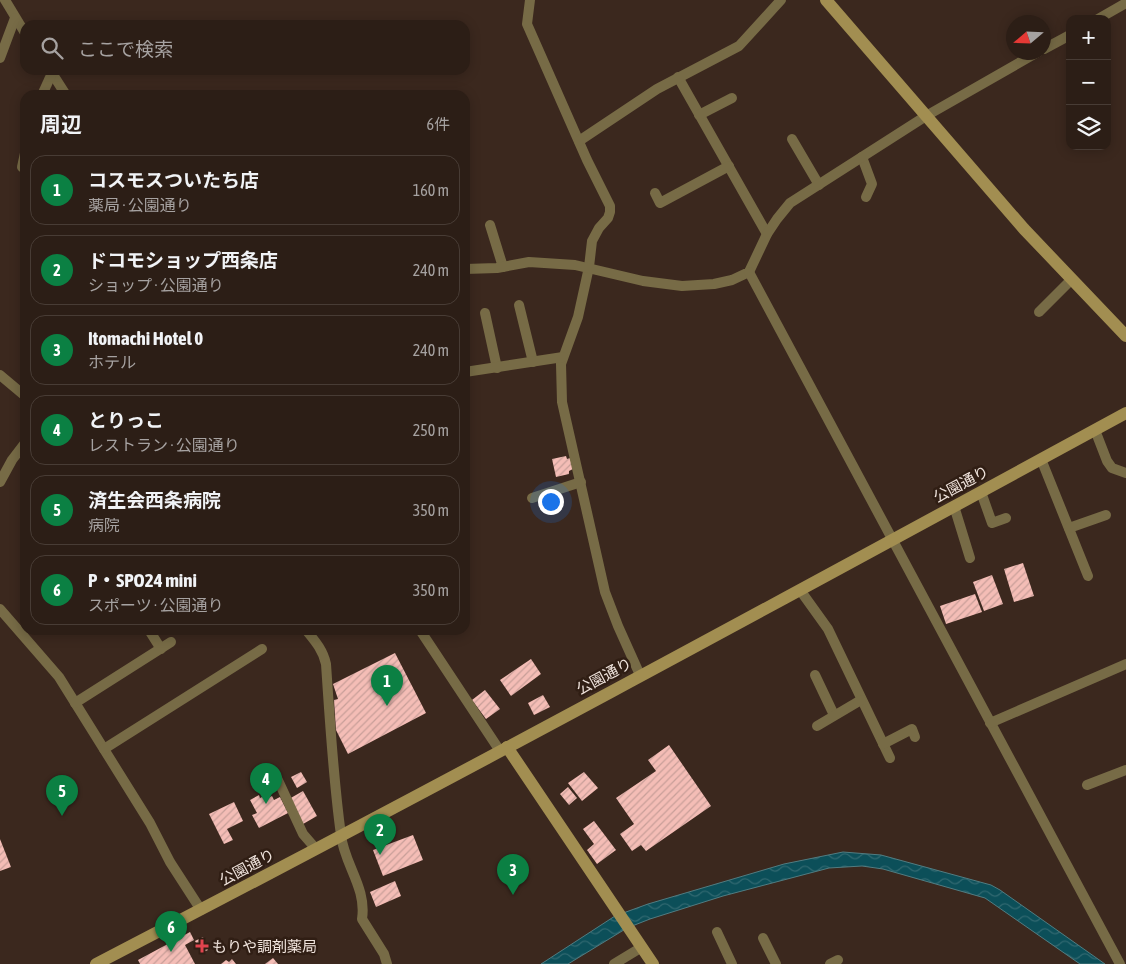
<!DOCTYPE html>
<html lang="ja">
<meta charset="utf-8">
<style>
:root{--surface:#2c1e16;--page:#34271f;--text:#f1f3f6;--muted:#a6a2a1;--line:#483c35;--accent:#0b8043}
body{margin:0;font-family:"Asap Condensed","Noto Sans JP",sans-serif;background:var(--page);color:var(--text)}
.controls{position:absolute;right:15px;top:15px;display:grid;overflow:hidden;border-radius:10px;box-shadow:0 2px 12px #0003}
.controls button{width:45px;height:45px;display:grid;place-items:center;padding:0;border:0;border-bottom:1px solid var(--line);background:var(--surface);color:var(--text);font:25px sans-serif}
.compass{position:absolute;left:1006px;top:15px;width:45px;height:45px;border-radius:50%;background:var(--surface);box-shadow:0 2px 12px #0003;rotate:251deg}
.you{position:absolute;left:550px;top:501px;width:18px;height:18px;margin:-12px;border:4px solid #fff;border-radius:50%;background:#1a73e8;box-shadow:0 0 0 8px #1a73e833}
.badge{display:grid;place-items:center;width:32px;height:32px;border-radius:50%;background:var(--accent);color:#fff;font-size:16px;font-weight:700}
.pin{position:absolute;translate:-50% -41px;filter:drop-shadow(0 1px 2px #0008)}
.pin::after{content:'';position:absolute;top:26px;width:18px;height:15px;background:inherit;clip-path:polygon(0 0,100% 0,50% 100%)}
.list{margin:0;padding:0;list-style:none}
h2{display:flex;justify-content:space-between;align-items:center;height:65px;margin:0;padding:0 20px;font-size:21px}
h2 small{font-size:16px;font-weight:400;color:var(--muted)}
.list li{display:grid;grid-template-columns:32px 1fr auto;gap:15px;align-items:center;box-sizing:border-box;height:70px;margin:0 10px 10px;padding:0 10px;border:1px solid var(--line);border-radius:15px}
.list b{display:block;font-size:19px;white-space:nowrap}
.list p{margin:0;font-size:16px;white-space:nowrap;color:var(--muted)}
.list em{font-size:16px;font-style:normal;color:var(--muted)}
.icon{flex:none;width:28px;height:28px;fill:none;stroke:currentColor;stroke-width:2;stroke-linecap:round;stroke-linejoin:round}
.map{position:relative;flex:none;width:1126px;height:964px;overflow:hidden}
.search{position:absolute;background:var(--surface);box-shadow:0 2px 12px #0003;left:20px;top:20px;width:450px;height:55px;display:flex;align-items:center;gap:12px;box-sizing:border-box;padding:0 18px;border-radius:15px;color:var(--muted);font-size:19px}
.panel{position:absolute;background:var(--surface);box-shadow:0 2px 12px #0003;left:20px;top:90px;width:450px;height:545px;border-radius:15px}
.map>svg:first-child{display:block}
.water{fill:url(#water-waves);stroke:#517c81}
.building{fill:url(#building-hatch)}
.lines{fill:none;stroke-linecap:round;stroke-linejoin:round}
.street{stroke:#776b46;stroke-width:10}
.secondary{stroke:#a28e51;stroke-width:12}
.health-dot{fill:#e0444e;stroke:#301e14;stroke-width:2}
.labels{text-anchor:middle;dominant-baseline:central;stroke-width:5;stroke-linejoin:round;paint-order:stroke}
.street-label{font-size:15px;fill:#f1e5de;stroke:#301e14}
.poi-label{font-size:15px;fill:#f1e5de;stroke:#301e14;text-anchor:start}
</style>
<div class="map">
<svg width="1126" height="964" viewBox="0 0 1126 964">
<defs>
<pattern id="water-waves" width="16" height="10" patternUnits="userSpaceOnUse" patternTransform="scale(1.25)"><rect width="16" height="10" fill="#0c4f59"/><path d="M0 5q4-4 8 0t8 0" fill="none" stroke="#306870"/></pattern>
<pattern id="building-hatch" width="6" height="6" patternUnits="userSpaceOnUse" patternTransform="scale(1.25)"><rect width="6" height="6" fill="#f4bdb6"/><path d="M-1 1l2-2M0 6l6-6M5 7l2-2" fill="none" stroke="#c99f99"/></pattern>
</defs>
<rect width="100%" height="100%" fill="#3b281e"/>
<polygon class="water" points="843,852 881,855 991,885 1000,890 1105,964 1080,964 985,898 883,869 862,866 829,868 723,896 650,919 627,928 568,964 541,964 615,916 648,904 784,864"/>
<g class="building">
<polygon points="566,456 567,459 570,458 573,469 569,471 569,474 556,477 552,459"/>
<polygon points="1023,563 1034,596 1014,602 1004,569"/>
<polygon points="992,575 1003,604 984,611 973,582"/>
<polygon points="975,594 982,612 946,624 940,606"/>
<polygon points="395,653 426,713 348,754 336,730 334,700 338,699 333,684"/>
<polygon points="531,659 541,674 511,696 500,680"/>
<polygon points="485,690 500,709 486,719 472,700"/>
<polygon points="543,695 550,707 534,715 528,703"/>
<polygon points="669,745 711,806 646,851 641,845 632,851 620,834 634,824 616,798 656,771 648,760"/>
<polygon points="301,772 307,782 297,788 291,777"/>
<polygon points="584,772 598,788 582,801 568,783"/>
<polygon points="568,787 577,798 569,805 560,794"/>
<polygon points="303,791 317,816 303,824 289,799"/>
<polygon points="259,795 260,798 266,795 268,798 272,796 274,800 280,797 288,813 259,828 252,815 257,813 250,800"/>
<polygon points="234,802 243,821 227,829 233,840 224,844 209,814"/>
<polygon points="594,821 616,850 597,864 587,850 594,844 583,829"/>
<polygon points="413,835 423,860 383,876 373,850"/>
<polygon points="0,839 11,867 0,871"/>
<polygon points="395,881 401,896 376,907 370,892"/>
<polygon points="190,932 194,940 185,945 195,964 140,964 138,960"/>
<polygon points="203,937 208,950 201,953 195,941"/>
<polygon points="273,958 278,964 265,964"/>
<polygon points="232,959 236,964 221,964 226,960 229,962"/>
</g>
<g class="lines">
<g class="street">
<polyline points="5,0 25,33"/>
<polyline points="530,0 527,24 587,160 610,206 610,212 608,218 599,228 592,241 589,267 578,317 561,364 562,402 605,592 618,626 640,675"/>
<polyline points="1098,19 1126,3"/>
<polyline points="1044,49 1070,35"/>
<polyline points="0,58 15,18"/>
<polyline points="50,70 66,95"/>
<polyline points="678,77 767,234"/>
<polyline points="42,95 52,73"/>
<polyline points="699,115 732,98"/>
<polyline points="792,139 819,185"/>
<polyline points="579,141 657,89 739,46 781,0"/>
<polyline points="862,157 872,184 866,197"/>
<polyline points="22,167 25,153"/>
<polyline points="655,193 660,203 729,166"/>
<polyline points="490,225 503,267"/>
<polyline points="465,269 497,268 529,262 575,265 643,281 682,286 714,284 732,280 749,272 767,234 777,219 790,203 926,116 1038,52"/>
<polyline points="749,272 1120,964"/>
<polyline points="519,305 533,362"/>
<polyline points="1039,312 1072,279"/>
<polyline points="485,313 497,368"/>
<polyline points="465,372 563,357"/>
<polyline points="0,375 25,396"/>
<polyline points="1095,430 1107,461 1112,468 1126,473"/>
<polyline points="1041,459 1088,576"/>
<polyline points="0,482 12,460 25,443"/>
<polyline points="981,492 992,523 1006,518"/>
<polyline points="532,498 581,482"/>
<polyline points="954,506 970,558"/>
<polyline points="1069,528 1106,515"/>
<polyline points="800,590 828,629 890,758"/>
<polyline points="0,609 59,677 150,823 170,862 201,910"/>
<polyline points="149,630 161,649"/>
<path d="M306,630C315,641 323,650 326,664C330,722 333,777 341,835C344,864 367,888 362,919L384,954L387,964"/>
<polyline points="420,630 500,751"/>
<polyline points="815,675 834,715"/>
<polyline points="75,703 171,642"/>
<polyline points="990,723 1126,664"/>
<polyline points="817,726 861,700"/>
<polyline points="883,744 912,729 915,737"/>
<polyline points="104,749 262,649"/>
<polyline points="277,778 303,834 316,849"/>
<polyline points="1087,785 1126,770"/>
<polyline points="717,932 732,964"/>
<polyline points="763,938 776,964"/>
<polyline points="614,964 642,947"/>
<polyline points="830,964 838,960"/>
</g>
<g class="secondary">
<polyline points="826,0 1024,229 1126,336"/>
<polyline points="507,747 653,964"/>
<path d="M96,964C442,785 784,599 1126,413"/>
</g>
</g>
<path class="health-dot" d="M199.5 938.5h5v5h5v5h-5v5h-5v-5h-5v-5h5z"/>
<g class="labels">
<g class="street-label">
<text transform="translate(961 484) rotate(-28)">公園通り</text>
<text transform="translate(604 676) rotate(-28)">公園通り</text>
<text transform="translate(247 867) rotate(-28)">公園通り</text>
</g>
<g class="poi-label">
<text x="212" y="946">もりや調剤薬局</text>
</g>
</g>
</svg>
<div class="controls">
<button>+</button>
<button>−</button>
<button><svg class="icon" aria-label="layers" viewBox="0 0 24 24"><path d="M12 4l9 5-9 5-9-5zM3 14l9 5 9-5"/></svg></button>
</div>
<svg class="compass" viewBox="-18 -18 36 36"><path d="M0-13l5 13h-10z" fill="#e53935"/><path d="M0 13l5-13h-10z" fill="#a6a2a1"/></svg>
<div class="you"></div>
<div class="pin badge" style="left:387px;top:706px">1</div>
<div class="pin badge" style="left:380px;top:855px">2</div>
<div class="pin badge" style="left:513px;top:895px">3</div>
<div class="pin badge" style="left:266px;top:804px">4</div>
<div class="pin badge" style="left:62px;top:816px">5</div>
<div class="pin badge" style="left:171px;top:952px">6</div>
<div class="search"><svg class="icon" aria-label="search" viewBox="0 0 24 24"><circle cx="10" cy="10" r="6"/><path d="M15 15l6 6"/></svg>ここで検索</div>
<section class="panel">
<h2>周辺<small>6件</small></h2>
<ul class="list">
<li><span class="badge">1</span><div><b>コスモスついたち店</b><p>薬局 · 公園通り</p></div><em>160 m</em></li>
<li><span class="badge">2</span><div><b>ドコモショップ西条店</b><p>ショップ · 公園通り</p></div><em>240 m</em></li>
<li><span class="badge">3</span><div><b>Itomachi Hotel 0</b><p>ホテル</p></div><em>240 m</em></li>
<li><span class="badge">4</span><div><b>とりっこ</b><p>レストラン · 公園通り</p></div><em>250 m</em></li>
<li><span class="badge">5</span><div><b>済生会西条病院</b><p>病院</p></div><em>350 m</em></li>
<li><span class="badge">6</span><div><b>P・SPO24 mini</b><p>スポーツ · 公園通り</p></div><em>350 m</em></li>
</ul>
</section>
</div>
